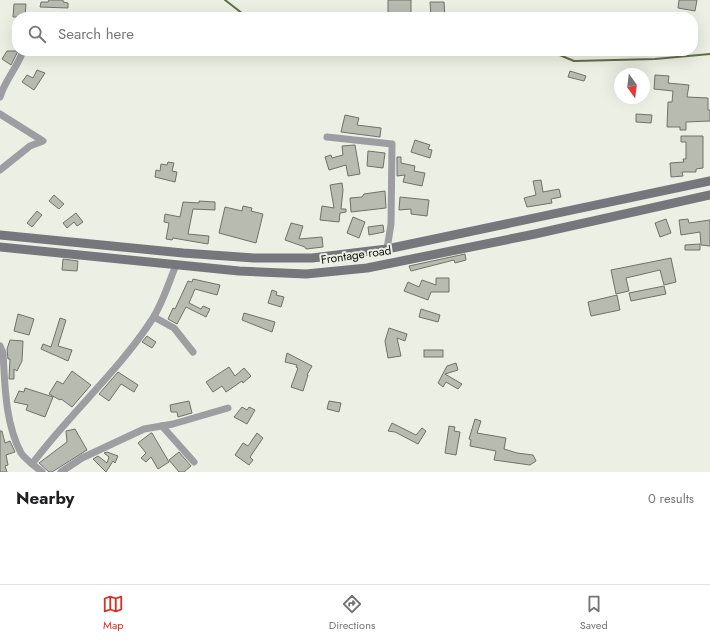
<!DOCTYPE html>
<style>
:root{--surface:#fff;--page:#f6f6f6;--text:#202124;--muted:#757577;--line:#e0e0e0;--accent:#d93025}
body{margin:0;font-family:Jost,sans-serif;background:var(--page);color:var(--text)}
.compass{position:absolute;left:614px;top:68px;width:36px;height:36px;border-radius:50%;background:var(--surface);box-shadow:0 4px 16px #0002;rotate:166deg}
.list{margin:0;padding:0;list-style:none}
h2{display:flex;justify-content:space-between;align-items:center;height:52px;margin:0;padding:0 16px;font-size:17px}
h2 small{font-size:13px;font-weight:400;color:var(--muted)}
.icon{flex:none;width:22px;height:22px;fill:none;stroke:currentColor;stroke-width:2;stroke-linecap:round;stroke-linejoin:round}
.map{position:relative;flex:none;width:710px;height:472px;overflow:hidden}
.search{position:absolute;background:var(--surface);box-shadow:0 4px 16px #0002;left:12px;right:12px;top:12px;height:44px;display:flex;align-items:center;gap:10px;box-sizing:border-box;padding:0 14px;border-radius:16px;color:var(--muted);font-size:15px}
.sheet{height:112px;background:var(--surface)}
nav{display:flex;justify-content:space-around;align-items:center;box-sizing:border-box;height:56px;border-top:1px solid var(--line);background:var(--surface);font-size:11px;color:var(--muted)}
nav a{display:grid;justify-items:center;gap:2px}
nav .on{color:var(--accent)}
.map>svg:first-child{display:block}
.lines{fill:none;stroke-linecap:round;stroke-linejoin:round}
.stream{stroke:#626f47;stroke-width:2}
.building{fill:#b7bbb0;stroke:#6e7268}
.minor{stroke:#9d9da2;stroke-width:7}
.secondary{stroke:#76767d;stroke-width:9}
.labels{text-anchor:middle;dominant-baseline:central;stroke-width:4;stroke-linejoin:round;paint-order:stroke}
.street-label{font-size:12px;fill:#0c0d09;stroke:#ecf0e4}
</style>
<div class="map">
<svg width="710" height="472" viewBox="0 0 710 472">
<rect width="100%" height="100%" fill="#ecf0e4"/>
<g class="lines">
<g class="stream">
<polyline points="225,0 247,17"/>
<polyline points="550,51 574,61 655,59 710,54"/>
</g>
</g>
<g class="building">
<polygon points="49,0 63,0 63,2 68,3 68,8 40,7 41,2 48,2"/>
<rect x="388" y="0" width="23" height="17"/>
<polygon points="679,0 697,0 695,11 678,8"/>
<polygon points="430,2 444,2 445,17 431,17"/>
<polygon points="14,4 26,4 25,17 13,17"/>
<polygon points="7,51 18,51 11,65 2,59"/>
<polygon points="37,70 45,73 34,90 22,82 27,75 33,78"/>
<polygon points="570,71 586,76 584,81 568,77"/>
<polygon points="655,75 669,76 668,83 689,85 687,97 708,98 708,110 710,110 710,121 686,122 686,130 680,130 680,127 667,127 668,102 672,102 673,91 654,89"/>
<polygon points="636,114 652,115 651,123 636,122"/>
<polygon points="345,115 359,118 357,125 381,128 380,137 341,132"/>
<polygon points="681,136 703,136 703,168 696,169 696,172 682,172 683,176 671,177 670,163 684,162 683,159 686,159 686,142 681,142"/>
<polygon points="415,140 430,145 428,149 432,150 430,158 411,152"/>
<polygon points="355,145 360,174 348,176 346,165 329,170 325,157 331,155 332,158 343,155 342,146"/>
<polygon points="368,151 385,153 383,168 367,166"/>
<polygon points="397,157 401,157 401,163 415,166 414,171 425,173 422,186 403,182 405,175 397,176"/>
<polygon points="168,162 174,163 172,171 177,172 175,182 155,177 156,170 160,171 161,164 167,165"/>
<polygon points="541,180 543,192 559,189 561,197 551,199 552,203 527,207 524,198 536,195 533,181"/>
<polygon points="342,183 343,190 341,209 346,209 346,212 340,213 339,222 320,220 322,206 334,208 330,185"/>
<polygon points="385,191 386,208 351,212 350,198 362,197 364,194"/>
<polygon points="54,195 64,204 59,209 49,201"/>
<polygon points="400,197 429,200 427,216 411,214 411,209 399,210"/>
<polygon points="199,201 215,202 215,210 193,209 188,234 209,236 208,244 173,238 172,240 166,239 169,223 164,222 165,214 180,217 183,202 199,203"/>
<polygon points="243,206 252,208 251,211 263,214 256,243 219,233 225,207 242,211"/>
<polygon points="37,211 42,215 32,227 27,223"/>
<polygon points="76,213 83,222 77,226 74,222 67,228 63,223"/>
<polygon points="353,217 365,222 359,238 347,233"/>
<polygon points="666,219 671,233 660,237 655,223"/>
<polygon points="688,219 689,223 710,220 710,246 701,245 700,232 681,235 679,220"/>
<polygon points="291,223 303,226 299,239 322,237 323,247 306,249 305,247 285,240"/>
<polygon points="383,225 384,232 369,235 368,227"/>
<polygon points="700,244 700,250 685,250 685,245"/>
<polygon points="465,254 466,260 455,263 454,260 411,271 409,266"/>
<polygon points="671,258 676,282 664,285 660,270 626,278 629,291 616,294 611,270"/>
<polygon points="63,259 78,261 77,271 62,270"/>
<polygon points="436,278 449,278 449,292 431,292 428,300 404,291 408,282 419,287 422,280 436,285"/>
<polygon points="193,279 220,285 217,295 195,289 189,303 201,309 203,306 210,309 206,317 186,307 177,324 168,319 173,308 175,309 188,281 192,282"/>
<polygon points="664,286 666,294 631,301 629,293"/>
<polygon points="272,290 277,292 276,295 284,297 281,307 268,303"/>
<polygon points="617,295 620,310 591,316 588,302"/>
<polygon points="421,309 440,315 438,322 419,317"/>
<polygon points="244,313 275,322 272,332 242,320"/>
<polygon points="18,314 34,319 29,335 14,331"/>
<polygon points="60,318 66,320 58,346 72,350 68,361 41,349 43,344 51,347"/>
<polygon points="389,328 407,334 405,341 397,338 401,356 388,358 385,341"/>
<polygon points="147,336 156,342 152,348 142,342"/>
<polygon points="10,340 23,341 22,361 17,371 14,369 14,379 9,379 10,359 8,359 7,349"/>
<rect x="424" y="350" width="19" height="7"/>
<polygon points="287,353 312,366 307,375 308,375 303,391 291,387 298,368 296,367 297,365 285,362"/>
<polygon points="456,363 458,370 445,374 462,384 458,389 446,382 443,387 438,383 447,366"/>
<polygon points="229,367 235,376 244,368 251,376 243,383 242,381 226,392 222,386 213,392 206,382"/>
<polygon points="72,371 91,385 72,407 61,399 60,400 49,394 57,381 63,384"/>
<polygon points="118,372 138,385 134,392 121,384 109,401 99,394"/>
<polygon points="25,388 53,397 45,417 26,410 28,405 14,402 19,391 24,392"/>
<polygon points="189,401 192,413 178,417 177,412 171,412 170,405"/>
<polygon points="329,401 341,403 339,412 327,409"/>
<polygon points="242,407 247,410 249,407 255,410 247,424 234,417"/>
<polygon points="475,419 481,421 477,433 506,438 504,449 517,453 533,455 536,461 530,465 494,460 496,451 470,446 471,440 469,439"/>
<polygon points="392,423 416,435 422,428 426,431 418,444 395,432 388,431"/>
<polygon points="449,426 455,427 454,431 460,432 456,455 445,453"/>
<polygon points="75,429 87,450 52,472 49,472 39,463 67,442 66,431"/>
<polygon points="0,431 2,431 5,443 10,441 15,452 6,455 8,465 5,466 7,472 0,472"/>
<polygon points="151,433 152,433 169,462 158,469 151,457 146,462 141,458 146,453 138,443"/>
<polygon points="257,433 263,438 250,457 253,460 249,465 235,455 243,443 248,446"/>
<polygon points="107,452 118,456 115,463 113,461 106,472 93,459 98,456 107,463 109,457 104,453"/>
<polygon points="179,452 191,466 184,472 179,472 169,460"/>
</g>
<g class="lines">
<g class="minor">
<path d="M0,97C5,80 17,68 23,51"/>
<polyline points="0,114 43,141 30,146 0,170"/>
<polyline points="327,137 392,144 391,224 387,249"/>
<polyline points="154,317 174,328 193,352"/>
<path d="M0,346L3,353C5,385 5,423 21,453C26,460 35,466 42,472"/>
<polyline points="162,426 194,462"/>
<path d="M32,464C70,413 119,371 153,318C163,302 169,282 176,265"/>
<polyline points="61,472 82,458 144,429 173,424 228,408"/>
</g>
<g class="secondary">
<polyline points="0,235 183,253 254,258 312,258 387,249 710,181"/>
<polyline points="0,247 239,271 306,274 367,268 535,234 710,195"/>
</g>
</g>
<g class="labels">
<g class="street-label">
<text transform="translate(356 255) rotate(-8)">Frontage road</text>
</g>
</g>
</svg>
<svg class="compass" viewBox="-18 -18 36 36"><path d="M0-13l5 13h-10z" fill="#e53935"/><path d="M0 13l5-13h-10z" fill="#757577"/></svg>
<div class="search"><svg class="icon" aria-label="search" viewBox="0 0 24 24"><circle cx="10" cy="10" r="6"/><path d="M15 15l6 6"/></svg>Search here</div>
</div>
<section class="sheet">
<h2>Nearby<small>0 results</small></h2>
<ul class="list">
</ul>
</section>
<nav>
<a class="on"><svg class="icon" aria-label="map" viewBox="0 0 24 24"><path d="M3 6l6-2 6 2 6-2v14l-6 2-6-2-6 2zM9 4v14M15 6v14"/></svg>Map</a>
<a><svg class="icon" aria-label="directions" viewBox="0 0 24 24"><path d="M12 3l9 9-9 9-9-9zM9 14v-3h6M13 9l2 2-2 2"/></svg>Directions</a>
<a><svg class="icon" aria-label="saved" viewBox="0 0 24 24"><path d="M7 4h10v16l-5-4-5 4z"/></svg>Saved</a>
</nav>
